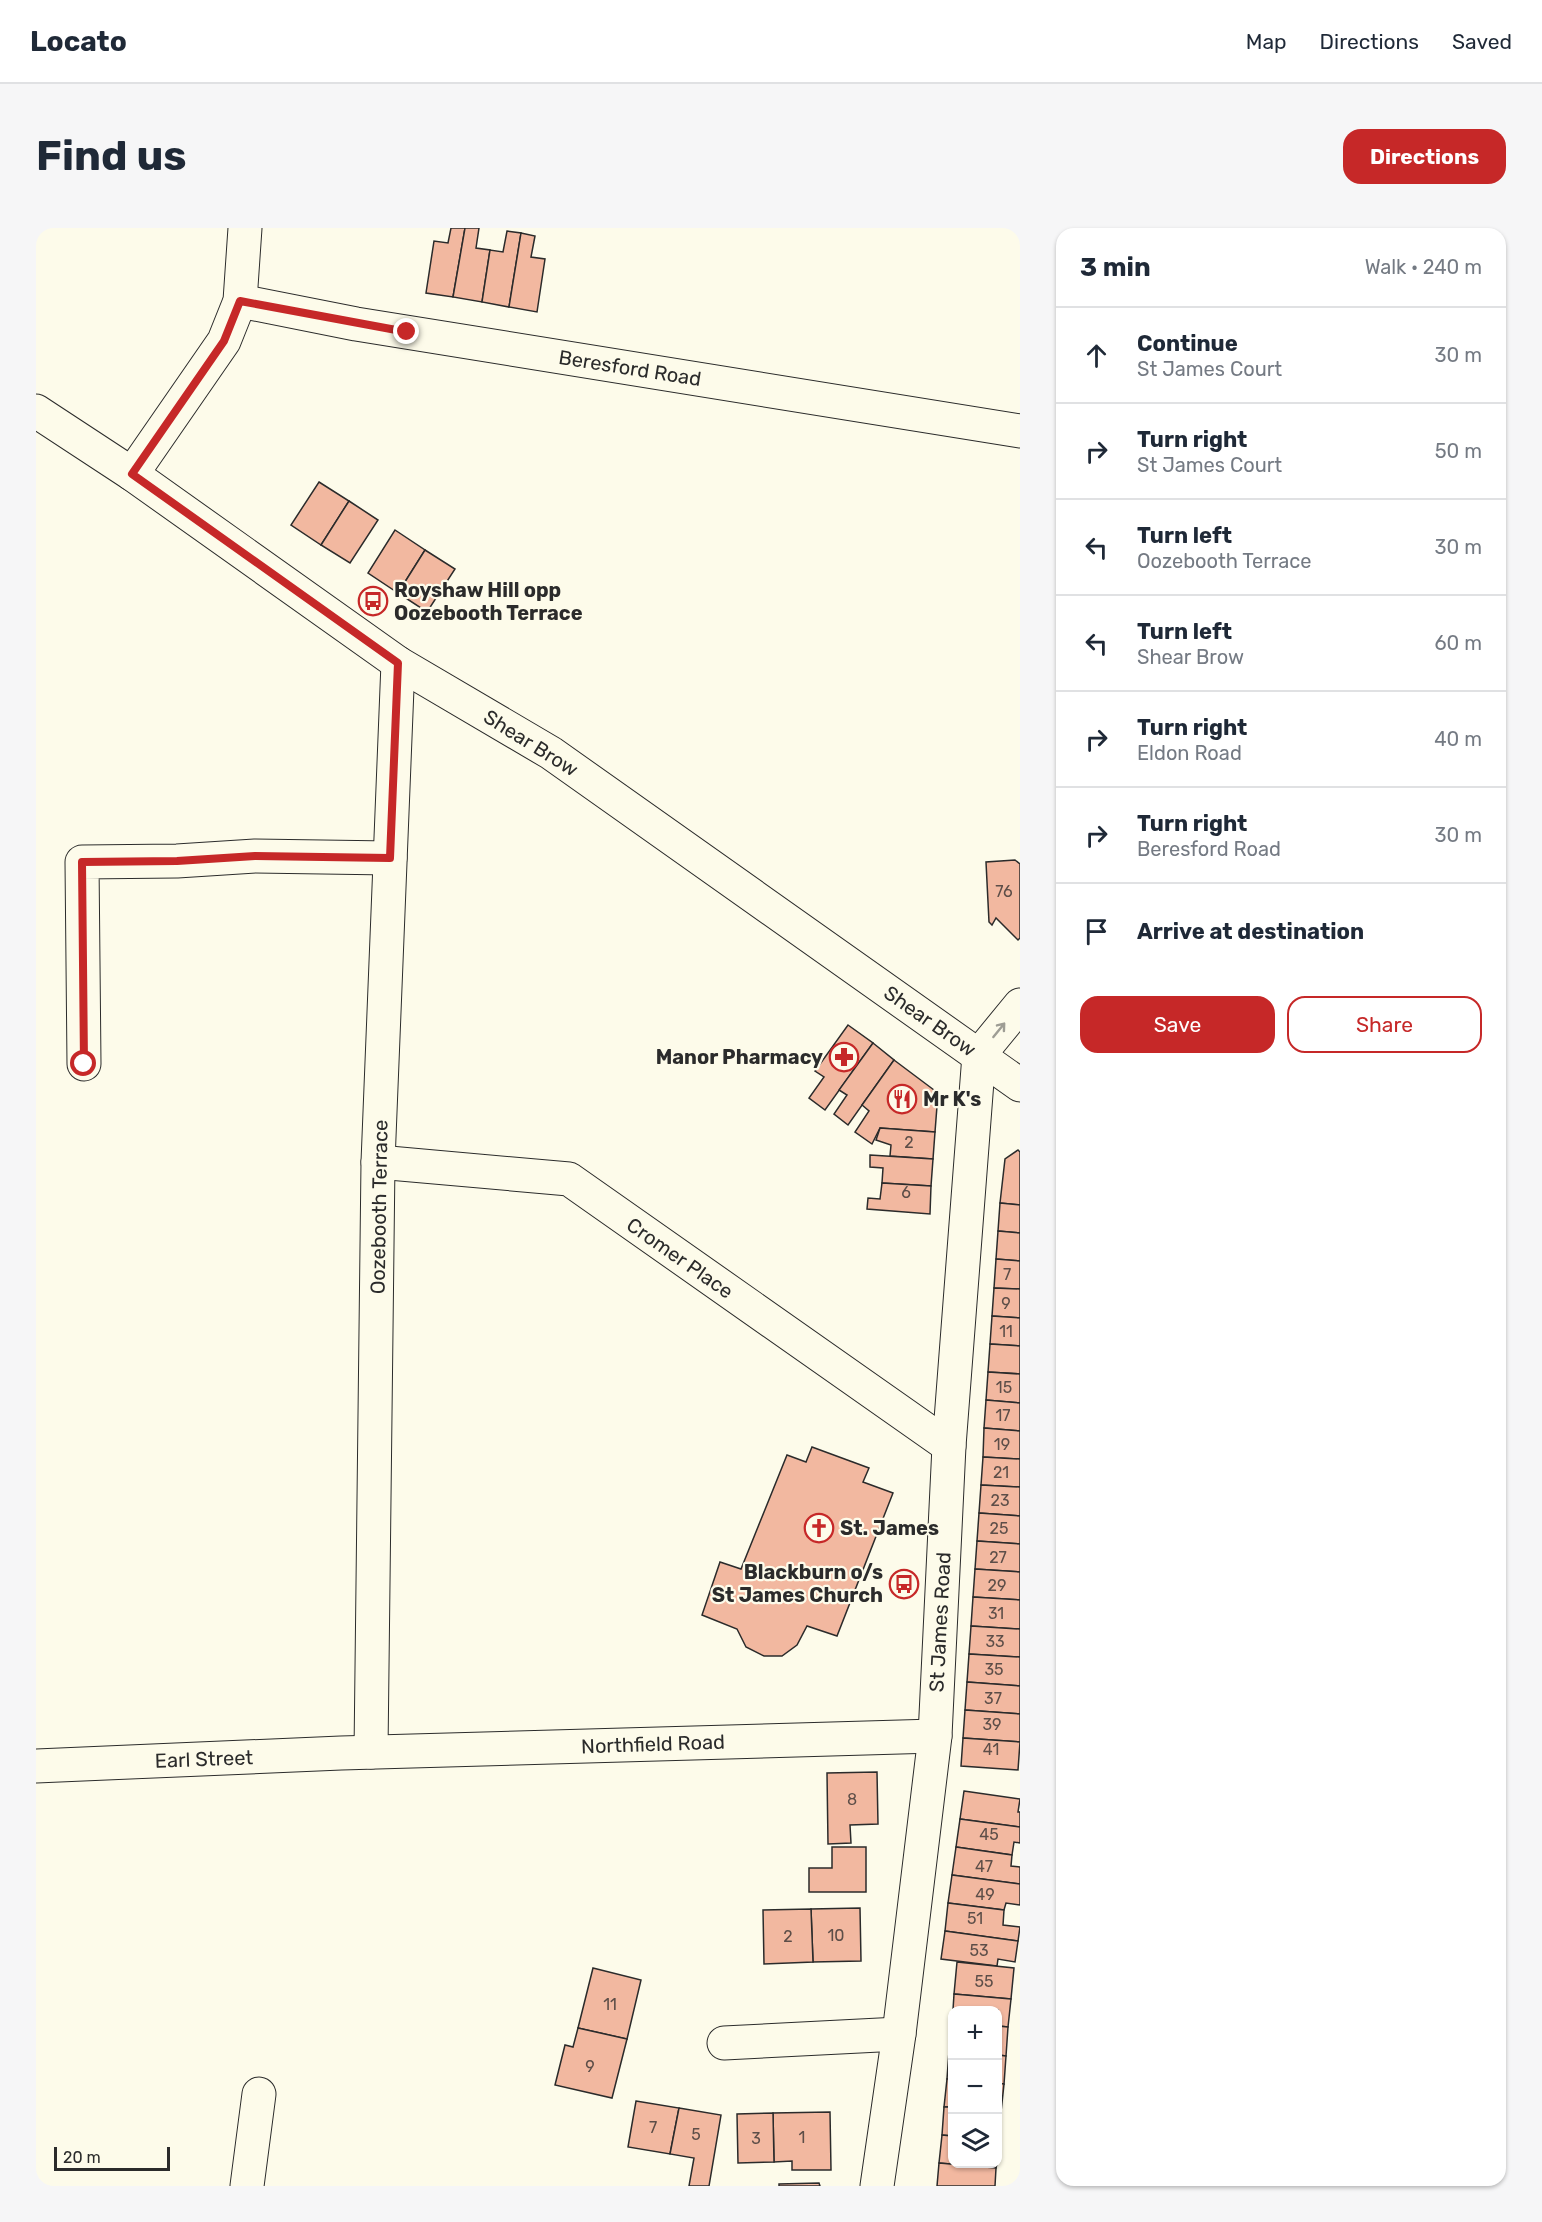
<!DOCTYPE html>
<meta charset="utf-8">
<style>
:root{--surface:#fff;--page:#f6f6f7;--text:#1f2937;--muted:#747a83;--line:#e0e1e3;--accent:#c62828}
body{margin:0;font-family:Rubik,sans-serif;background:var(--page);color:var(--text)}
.controls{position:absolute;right:18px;bottom:18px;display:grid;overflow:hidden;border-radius:12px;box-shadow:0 2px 4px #0004}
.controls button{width:54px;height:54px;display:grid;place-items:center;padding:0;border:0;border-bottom:2px solid var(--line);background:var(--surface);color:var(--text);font:30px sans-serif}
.scale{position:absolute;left:18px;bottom:15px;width:116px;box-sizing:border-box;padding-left:6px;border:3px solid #2b2b2b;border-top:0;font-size:16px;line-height:21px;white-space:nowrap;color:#2b2b2b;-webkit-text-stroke:4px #fdfbea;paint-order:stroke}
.stop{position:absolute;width:18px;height:18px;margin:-14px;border:4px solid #c62828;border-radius:50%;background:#fff}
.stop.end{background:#c62828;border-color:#fff;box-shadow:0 2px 6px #0008}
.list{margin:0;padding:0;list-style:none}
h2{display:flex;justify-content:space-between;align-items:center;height:78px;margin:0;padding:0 24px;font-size:26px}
h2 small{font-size:20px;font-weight:400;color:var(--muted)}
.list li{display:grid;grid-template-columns:39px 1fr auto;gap:18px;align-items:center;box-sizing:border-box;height:96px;padding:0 24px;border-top:2px solid var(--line)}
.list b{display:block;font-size:22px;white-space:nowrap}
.list p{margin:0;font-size:20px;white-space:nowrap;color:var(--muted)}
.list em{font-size:20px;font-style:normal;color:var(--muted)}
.actions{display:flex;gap:12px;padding:18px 24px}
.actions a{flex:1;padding:14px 0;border:2px solid var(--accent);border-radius:18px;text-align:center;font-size:21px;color:var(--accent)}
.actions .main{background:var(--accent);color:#fff}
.icon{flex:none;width:33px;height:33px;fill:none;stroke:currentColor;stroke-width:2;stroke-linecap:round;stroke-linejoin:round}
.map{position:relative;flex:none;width:984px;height:1958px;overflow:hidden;border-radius:18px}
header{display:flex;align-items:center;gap:36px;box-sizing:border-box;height:84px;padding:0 30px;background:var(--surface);border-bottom:2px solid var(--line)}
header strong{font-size:28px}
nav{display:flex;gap:33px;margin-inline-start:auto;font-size:21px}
.intro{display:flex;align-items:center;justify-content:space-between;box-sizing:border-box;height:144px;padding:0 36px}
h1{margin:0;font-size:42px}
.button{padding:15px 27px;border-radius:18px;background:var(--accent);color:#fff;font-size:21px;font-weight:700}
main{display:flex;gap:36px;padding:0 36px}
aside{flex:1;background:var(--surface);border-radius:18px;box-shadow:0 2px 4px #0004}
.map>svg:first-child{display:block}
.building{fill:#f2b8a0;stroke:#2b2b2b;stroke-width:1.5}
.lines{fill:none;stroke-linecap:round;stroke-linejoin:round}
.street-casing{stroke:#2b2b2b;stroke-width:35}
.secondary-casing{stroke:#2b2b2b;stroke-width:35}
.street{stroke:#fdfbea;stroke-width:33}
.secondary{stroke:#fdfbea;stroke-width:33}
.oneway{stroke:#9e9d94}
.route{stroke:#c62828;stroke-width:8}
.labels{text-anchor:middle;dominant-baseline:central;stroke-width:4.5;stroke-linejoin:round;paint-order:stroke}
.number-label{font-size:16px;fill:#5d4e48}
.street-label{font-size:20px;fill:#2b2b2b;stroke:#fdfbea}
.poi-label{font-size:20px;font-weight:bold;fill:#2b2b2b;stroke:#fdfbea;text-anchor:start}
</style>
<header>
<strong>Locato</strong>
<nav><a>Map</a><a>Directions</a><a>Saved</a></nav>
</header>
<div class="intro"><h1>Find us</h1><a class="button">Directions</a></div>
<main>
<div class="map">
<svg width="984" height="1958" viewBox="0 0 984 1958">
<rect width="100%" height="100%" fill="#fdfbea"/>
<g class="building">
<polygon points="415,0 429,0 417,69 390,65 398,13 412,15"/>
<polygon points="429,0 443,0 440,20 454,22 446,74 417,69"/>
<polygon points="471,3 485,5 473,79 446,74 454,22 467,24"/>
<polygon points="485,5 499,8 495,29 509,31 501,84 473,79"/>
<polygon points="283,254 313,273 285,317 255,297"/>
<polygon points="313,273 342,292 314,335 285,317"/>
<polygon points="359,302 389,322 362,365 332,345"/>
<polygon points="389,322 419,341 391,384 362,365"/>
<polygon points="979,632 984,636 984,710 982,712 960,690 956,697 953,694 950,634"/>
<polygon points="812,797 837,815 789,882 773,870 788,849 779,843"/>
<polygon points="837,815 858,832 812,897 798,886 811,867 803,862"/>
<polygon points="858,832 902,865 899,904 844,900 836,916 819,904 833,883 826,877"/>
<polygon points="844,900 899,904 897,931 854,928 855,917 840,912"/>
<polygon points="982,922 984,924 984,977 964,975 969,931"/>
<polygon points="834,927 897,931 895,958 846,955 847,940 834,939"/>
<polygon points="846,955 895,958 894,986 831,981 832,970 844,971"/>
<polygon points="964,975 984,977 984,1005 962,1003"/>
<polygon points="962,1003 984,1005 984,1033 960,1031"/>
<polygon points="960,1031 984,1033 984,1061 958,1060"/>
<polygon points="958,1060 984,1061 984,1090 956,1088"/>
<polygon points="956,1088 984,1090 984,1118 954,1116"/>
<polygon points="954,1116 984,1118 984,1146 952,1144"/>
<polygon points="952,1144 984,1146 984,1175 950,1172"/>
<polygon points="950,1172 984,1175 984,1203 948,1200"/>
<polygon points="948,1200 984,1203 984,1231 947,1229"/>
<polygon points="776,1219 833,1240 827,1254 857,1265 801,1408 771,1398 761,1417 746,1428 728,1428 710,1419 701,1401 666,1387 684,1334 705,1341 751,1227 770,1234"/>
<polygon points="947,1229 984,1231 984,1259 945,1257"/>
<polygon points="945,1257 984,1259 984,1288 943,1285"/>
<polygon points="943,1285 984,1288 984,1316 941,1313"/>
<polygon points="941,1313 984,1316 984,1344 939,1341"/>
<polygon points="939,1341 984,1344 984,1372 937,1369"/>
<polygon points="937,1369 984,1372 984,1401 935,1398"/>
<polygon points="935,1398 984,1401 984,1429 933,1426"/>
<polygon points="933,1426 984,1429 984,1458 931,1454"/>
<polygon points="931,1454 984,1458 984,1486 929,1482"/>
<polygon points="929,1482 984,1486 984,1514 927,1510"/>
<polygon points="927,1510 984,1514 982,1542 925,1538"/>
<polygon points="841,1544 842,1596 814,1597 815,1615 792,1616 791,1545"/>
<polygon points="928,1563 984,1571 982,1584 984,1584 984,1599 924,1591"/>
<polygon points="924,1591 984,1599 984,1615 978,1614 976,1627 920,1619"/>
<polygon points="796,1619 830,1619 830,1664 773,1664 773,1640 796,1640"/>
<polygon points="920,1619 976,1627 975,1638 984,1639 984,1656 916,1647"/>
<polygon points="916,1647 984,1656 984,1677 970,1675 968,1682 912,1675"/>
<polygon points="912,1675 968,1682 967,1697 984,1699 982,1713 909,1703"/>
<polygon points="824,1680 825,1733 777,1734 775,1681"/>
<polygon points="775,1681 777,1734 728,1736 727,1682"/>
<polygon points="909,1703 982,1713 979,1734 962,1731 961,1738 905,1731"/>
<polygon points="921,1734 978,1740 975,1771 918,1766"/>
<polygon points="557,1740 605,1752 591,1811 542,1800"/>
<polygon points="918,1766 975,1771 972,1799 962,1798 962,1782 917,1782"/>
<polygon points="916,1794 916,1823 913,1823"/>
<polygon points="962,1798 972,1799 970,1828 962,1827"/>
<polygon points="542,1800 591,1811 576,1870 519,1857 529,1817 537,1819"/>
<polygon points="913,1823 916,1823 916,1851 911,1851"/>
<polygon points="962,1827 970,1828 968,1856 962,1855"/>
<polygon points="911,1851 916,1851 916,1879 908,1879"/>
<polygon points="962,1855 968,1856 965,1884 962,1883"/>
<polygon points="600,1873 643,1880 634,1926 592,1919"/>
<polygon points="908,1879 916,1879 916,1908 906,1907"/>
<polygon points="643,1880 685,1887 673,1958 653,1958 658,1930 634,1926"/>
<polygon points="962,1883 965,1884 963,1912 962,1912"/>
<polygon points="794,1884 795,1942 756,1942 756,1933 738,1934 737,1885"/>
<polygon points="737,1885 738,1934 702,1935 701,1886"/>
<polygon points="906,1907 916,1908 916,1936 961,1936 960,1940 903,1935"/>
<polygon points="903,1935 960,1940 959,1958 901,1958"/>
<polygon points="783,1955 784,1958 743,1958 743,1956"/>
</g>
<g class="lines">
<g class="street-casing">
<g id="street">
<polyline points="204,73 320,96 984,203"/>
<polyline points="96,246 188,113 204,73 209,0"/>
<polyline points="48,836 46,634 141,633 219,628 354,630"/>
<polyline points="342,934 533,951 913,1218"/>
<polyline points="335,1524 342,934 362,435"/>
<polyline points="0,1538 305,1525 899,1508"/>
<polyline points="688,1815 863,1806"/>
<polyline points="211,1958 223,1866"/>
<polyline points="841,1958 863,1806 899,1508 913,1218 943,827 984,777"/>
</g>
</g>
<g class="secondary-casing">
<polyline id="secondary" points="0,183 96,246 362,435 515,525 984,857"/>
</g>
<use href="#street" class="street"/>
<use href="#secondary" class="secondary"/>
</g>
<defs><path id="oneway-shaft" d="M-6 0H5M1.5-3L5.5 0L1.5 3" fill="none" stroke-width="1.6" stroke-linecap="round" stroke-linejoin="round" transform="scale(1.5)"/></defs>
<use class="oneway" href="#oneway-shaft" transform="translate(963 802) rotate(-51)"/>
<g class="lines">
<polyline class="route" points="48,836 46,634 141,633 219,628 354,630 362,435 96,246 188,113 204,73 371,104"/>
</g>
<defs>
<g id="bus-ring" transform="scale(1.5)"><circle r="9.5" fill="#fdfbea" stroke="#c62828" stroke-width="1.5"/><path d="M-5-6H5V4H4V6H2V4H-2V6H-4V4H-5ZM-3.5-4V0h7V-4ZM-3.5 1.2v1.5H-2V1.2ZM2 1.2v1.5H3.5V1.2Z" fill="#c62828"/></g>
<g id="pharmacy-ring" transform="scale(1.5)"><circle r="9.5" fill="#fdfbea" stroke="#c62828" stroke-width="1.5"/><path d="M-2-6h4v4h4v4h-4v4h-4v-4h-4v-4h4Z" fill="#c62828"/></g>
<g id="restaurant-ring" transform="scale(1.5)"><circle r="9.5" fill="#fdfbea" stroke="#c62828" stroke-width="1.5"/><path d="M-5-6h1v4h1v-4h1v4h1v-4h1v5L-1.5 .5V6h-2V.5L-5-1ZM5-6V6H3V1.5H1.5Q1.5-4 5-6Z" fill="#c62828"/></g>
<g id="church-ring" transform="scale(1.5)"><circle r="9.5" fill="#fdfbea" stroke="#c62828" stroke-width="1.5"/><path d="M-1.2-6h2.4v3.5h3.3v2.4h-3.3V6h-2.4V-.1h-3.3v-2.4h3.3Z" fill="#c62828"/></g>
</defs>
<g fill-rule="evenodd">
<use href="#bus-ring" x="337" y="373"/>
<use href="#pharmacy-ring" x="808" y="829"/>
<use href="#restaurant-ring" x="866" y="871"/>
<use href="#church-ring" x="783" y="1300"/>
<use href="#bus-ring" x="868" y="1356"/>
</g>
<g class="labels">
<g class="number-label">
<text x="968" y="663">76</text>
<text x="873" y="914">2</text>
<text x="870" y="964">6</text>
<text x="971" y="1046">7</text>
<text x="970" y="1075">9</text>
<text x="970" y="1103">11</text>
<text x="968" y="1159">15</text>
<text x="967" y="1187">17</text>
<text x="966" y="1216">19</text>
<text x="965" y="1244">21</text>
<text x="964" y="1272">23</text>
<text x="963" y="1300">25</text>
<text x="962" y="1329">27</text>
<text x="961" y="1357">29</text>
<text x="960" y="1385">31</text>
<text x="959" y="1413">33</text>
<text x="958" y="1441">35</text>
<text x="957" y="1470">37</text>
<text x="956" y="1496">39</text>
<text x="955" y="1521">41</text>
<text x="816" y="1571">8</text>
<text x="953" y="1606">45</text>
<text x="948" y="1638">47</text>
<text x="949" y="1666">49</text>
<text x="939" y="1690">51</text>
<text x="800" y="1707">10</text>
<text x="752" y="1708">2</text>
<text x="943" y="1722">53</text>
<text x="948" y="1753">55</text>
<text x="574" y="1776">11</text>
<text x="554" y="1838">9</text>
<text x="617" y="1899">7</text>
<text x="660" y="1906">5</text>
<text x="766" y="1909">1</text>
<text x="720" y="1910">3</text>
</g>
<g class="street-label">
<text transform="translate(594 140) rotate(9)">Beresford Road</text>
<text transform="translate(495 515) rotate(32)">Shear Brow</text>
<text transform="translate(894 793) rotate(35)">Shear Brow</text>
<text transform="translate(343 979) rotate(-89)">Oozebooth Terrace</text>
<text transform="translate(644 1030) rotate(35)">Cromer Place</text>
<text transform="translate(904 1394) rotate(-87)">St James Road</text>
<text transform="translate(617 1516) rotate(-2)">Northfield Road</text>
<text transform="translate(168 1531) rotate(-2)">Earl Street</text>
</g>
<g class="poi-label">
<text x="358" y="362">Royshaw Hill opp<tspan x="358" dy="23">Oozebooth Terrace</tspan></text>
<text x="787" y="829" text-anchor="end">Manor Pharmacy</text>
<text x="887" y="871">Mr K's</text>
<text x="804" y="1300">St. James</text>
<text x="847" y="1344" text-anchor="end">Blackburn o/s<tspan x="847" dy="23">St James Church</tspan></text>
</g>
</g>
</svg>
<div class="controls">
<button>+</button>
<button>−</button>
<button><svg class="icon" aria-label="layers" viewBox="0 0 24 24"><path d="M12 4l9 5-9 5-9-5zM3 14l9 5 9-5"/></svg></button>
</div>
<div class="scale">20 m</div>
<div class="stop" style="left:48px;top:836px"></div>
<div class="stop end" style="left:371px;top:104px"></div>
</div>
<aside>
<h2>3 min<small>Walk · 240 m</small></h2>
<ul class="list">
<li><svg class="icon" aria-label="ahead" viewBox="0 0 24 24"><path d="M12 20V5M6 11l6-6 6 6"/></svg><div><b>Continue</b><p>St James Court</p></div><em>30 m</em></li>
<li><svg class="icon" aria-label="right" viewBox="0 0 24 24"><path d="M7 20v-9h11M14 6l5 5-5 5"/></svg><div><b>Turn right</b><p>St James Court</p></div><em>50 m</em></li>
<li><svg class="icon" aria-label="left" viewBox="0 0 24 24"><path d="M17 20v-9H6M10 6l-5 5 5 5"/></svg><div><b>Turn left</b><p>Oozebooth Terrace</p></div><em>30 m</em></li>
<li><svg class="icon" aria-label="left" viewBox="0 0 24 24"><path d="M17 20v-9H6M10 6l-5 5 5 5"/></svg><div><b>Turn left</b><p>Shear Brow</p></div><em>60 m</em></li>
<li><svg class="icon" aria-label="right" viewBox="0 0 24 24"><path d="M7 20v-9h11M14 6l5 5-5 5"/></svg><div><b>Turn right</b><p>Eldon Road</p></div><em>40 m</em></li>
<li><svg class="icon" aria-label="right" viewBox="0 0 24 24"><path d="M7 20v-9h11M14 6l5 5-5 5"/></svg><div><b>Turn right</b><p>Beresford Road</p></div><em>30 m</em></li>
<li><svg class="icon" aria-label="arrive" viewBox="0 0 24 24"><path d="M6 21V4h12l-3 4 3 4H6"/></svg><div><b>Arrive at destination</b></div></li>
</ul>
<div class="actions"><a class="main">Save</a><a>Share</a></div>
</aside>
</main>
